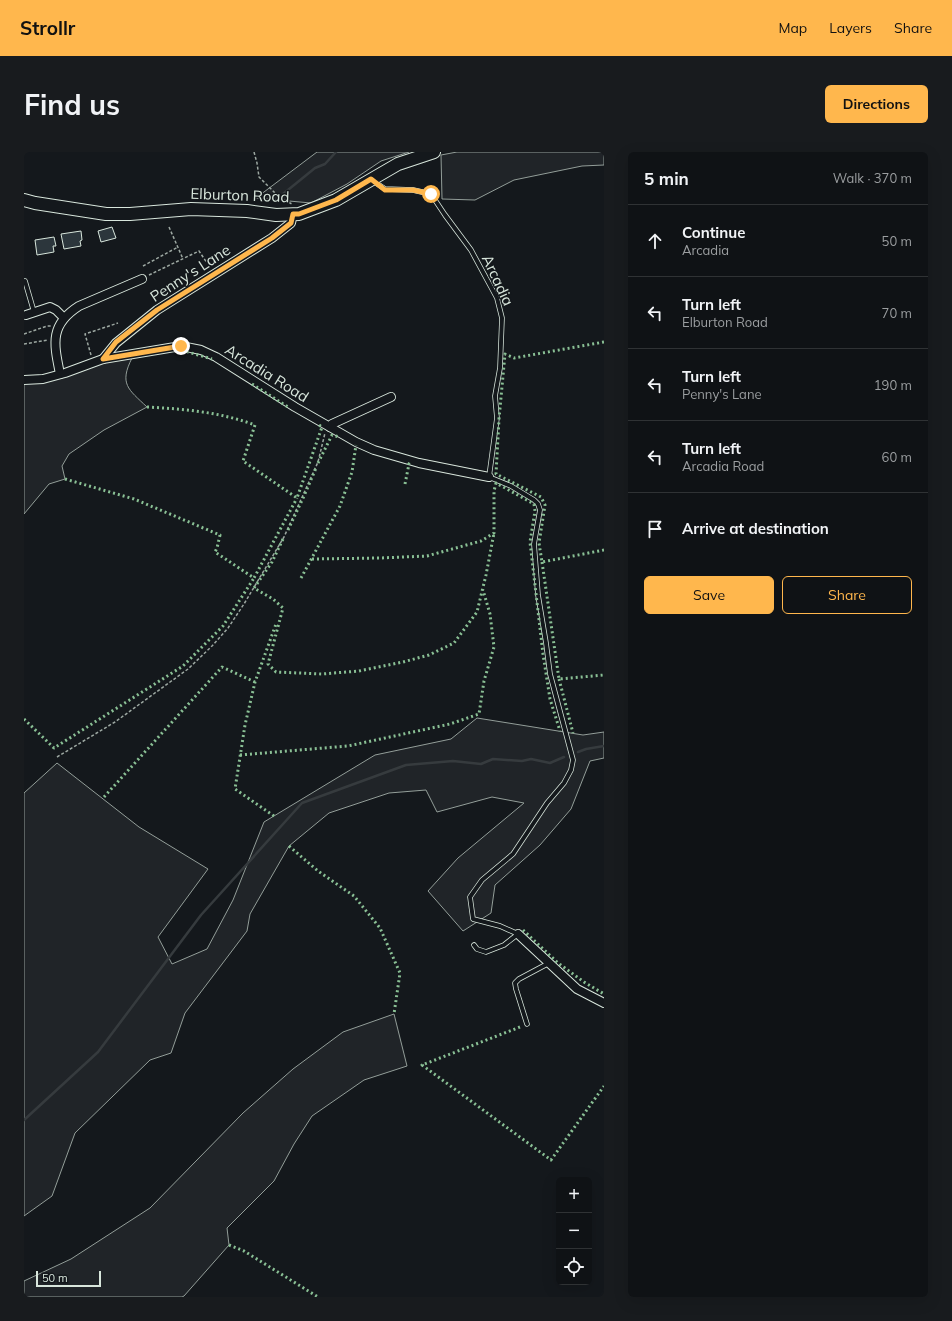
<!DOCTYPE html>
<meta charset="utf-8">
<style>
:root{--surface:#0f1215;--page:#181b1e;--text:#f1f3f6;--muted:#9b9ea0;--line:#2f3234;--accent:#ffb74d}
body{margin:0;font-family:Mulish,sans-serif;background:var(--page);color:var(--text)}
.controls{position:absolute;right:12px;bottom:12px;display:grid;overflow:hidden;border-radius:6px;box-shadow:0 4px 16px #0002}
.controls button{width:36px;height:36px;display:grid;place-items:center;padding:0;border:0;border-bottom:1px solid var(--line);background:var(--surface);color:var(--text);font:20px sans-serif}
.scale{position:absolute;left:12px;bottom:10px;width:65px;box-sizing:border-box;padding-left:4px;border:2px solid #d8e6dc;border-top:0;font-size:11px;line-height:14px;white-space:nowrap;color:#d8e6dc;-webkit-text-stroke:3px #14181c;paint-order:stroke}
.stop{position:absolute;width:12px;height:12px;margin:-9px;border:3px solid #ffb74d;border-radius:50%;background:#fff}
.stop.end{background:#ffb74d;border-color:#fff;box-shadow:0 1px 4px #0008}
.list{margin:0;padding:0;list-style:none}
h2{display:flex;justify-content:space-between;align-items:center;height:52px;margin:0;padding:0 16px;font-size:17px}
h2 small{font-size:13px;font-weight:400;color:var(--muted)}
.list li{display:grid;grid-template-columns:26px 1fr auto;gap:12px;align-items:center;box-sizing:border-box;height:72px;padding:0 16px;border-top:1px solid var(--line)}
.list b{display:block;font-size:15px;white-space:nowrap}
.list p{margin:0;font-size:13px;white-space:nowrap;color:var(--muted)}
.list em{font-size:13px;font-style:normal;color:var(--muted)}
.actions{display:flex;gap:8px;padding:12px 16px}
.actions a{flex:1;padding:9px 0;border:1px solid var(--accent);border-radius:6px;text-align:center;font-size:14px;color:var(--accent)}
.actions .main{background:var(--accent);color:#111}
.icon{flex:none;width:22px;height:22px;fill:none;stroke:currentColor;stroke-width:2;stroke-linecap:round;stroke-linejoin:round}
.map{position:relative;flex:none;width:580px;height:1145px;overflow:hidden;border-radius:6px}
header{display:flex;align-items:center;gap:24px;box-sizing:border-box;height:56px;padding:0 20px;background:var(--accent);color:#111}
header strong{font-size:19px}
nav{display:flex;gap:22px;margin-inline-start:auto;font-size:14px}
.intro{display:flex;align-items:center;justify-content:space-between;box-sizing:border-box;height:96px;padding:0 24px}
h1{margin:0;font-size:28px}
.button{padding:10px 18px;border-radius:6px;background:var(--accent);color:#111;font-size:14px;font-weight:700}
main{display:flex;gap:24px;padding:0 24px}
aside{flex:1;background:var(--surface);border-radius:6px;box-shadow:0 4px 16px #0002}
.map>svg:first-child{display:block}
.green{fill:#202428;stroke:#939e99}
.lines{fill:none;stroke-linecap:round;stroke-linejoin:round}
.stream{stroke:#363b3e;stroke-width:2.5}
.building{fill:#2c363c;stroke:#d8e6dc}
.lane-casing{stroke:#d8e6dc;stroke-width:5.5}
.street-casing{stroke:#d8e6dc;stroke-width:10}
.primary-casing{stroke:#d8e6dc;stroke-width:14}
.path{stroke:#9da8a2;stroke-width:1.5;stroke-dasharray:3 2;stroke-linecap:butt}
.lane{stroke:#14181c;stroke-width:4}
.street{stroke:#14181c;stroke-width:8}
.primary{stroke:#14181c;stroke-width:12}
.hedge{stroke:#8ac095;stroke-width:3;stroke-dasharray:2 3;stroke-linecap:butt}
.route{stroke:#ffb74d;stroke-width:5}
.labels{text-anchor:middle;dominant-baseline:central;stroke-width:3;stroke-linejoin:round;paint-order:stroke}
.street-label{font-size:15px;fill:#d8e6dc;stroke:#14181c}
</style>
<header>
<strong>Strollr</strong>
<nav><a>Map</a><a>Layers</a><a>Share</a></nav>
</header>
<div class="intro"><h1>Find us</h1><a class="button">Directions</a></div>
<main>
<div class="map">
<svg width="580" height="1145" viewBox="0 0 580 1145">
<rect width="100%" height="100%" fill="#14181c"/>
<g class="green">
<polygon points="293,0 385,0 357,9 323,32 287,51 232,46"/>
<polygon points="433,0 580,0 580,13 558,14 490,28 451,48 418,47 417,3"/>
<path d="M108,206C95,232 104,237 123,255L80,278L45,302L38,314L41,327L25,332L0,362V232L37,226L77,211Z"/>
<polygon points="453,566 559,583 580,580 580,606 566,609 547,657 516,693 471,733 467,761 439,779 404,739 434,706 500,651 468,645 413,660 402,638 365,641 305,661 265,694 226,762 223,779 161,861 147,901 126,908 51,981 28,1044 0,1064 0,641 33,611 115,675 184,717 134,785 148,812 183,797 209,748 240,670 351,603 427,587"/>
<polygon points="370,862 383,914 340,928 288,964 270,992 250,1029 203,1076 205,1093 160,1144 158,1145 0,1145 0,1129 47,1107 126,1056 219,961 269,917 319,880"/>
</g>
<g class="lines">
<g class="stream">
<polyline points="259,42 291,16 301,12 312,0"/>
<polyline points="554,600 562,597 580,594"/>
<polyline points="0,968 74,900 177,763 278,651 382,613 429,609 457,612 469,607 498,609 507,607 526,611 540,605"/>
</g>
</g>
<g class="building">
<polygon points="88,75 92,86 77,90 74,79"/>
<polygon points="57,79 58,88 56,89 57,94 40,97 37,82"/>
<polygon points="30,85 32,94 29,94 30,100 13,103 11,88"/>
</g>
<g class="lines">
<g class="lane-casing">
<g id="lane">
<polyline points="349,29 361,37 389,38 407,42 421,63 447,98 473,146 478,166 476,216 471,244 473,266 465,325 487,334 510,348 514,352 516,358 510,392 514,443 522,491 526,522 549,608 547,618 540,631 523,651 489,702 458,728 446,745 449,767 476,774 494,782 480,793 462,800 453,797 450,793"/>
<polyline points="1,129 10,160"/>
<polyline points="503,872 492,837 491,831 495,827 525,811"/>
</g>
</g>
<g class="street-casing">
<g id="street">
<polyline points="2,163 26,155 32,158 40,166"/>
<polyline points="79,207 92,191 133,158 248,86 267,71 269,62"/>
<path d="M36,222C30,192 25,173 55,154L118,127"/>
<polyline points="0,228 19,227 41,221 79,207 157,194 177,198 192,205 271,255 332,290 350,298 395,311 465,325"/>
<polyline points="306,275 308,272 367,245"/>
<polyline points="494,782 553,837 580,851"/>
</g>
</g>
<g class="primary-casing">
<polyline id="primary" points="0,48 11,51 82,62 106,62 167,57 223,59 252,63 275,62 312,48 374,12 410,0"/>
</g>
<g class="path">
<polyline points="230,0 233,11 235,25 255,45 268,52"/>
<polyline points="145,75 159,107"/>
<polyline points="119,114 154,95"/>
<polyline points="125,123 175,99 183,111"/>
<polyline points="0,182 23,174 27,174"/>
<polyline points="0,192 24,188"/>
<polyline points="67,203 61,182 94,171"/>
<polyline points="33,605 91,570 164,517 188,494 204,476 220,452 260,385 294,310 301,281"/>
</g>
<use href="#lane" class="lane"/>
<use href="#street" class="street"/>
<use href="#primary" class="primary"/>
<g class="hedge">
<polyline points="580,190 490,206 481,202 475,267 472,322 517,345 521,353 515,391 518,410 580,398"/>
<polyline points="153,198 157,198 188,207"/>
<polyline points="228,232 264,255"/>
<path d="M123,255C160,257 196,260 231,273L219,309L273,346L298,275L295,273"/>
<polyline points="294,311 308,283 315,285"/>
<polyline points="41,327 110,347 196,383 193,396 191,400 230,426 273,346"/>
<polyline points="381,332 385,312 383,311"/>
<polyline points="264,378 280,344 292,316"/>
<polyline points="259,387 248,410 230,436 249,447 259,456 244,512 252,520 298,522 335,519 379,510 405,503 430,491 453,460 462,423 470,381"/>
<polyline points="288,407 356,406 403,404 457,389 470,381 470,339 472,331 510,352 511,359 506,390 519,502 526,547 536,579"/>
<polyline points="518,410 535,527 580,523"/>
<polyline points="277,426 316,354 328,320 332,293"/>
<polyline points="535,527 549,581"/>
<polyline points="0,567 30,596 159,514 199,474 230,426"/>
<polyline points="216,603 324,594 426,572 455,562 460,529 470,495 466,462 459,438"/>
<polyline points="80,645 198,515 231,530"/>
<polyline points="250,664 211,637 221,573 231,530 252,472"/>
<polyline points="265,694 294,719 330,744 356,776 376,821 370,862"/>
<polyline points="499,778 534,811 560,830 580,842"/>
<polyline points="496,875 398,913 527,1008 580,934"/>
<polyline points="205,1093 220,1099 294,1145"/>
</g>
</g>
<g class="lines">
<polyline class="route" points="157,194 79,207 92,190 133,158 248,86 267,71 269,62 275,62 312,48 347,27 361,38 389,38 407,42"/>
</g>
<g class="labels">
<g class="street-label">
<text transform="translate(216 43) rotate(2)">Elburton Road</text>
<text transform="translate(166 121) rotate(-33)">Penny's Lane</text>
<text transform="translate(474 128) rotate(65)">Arcadia</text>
<text transform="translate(243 221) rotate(32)">Arcadia Road</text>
</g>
</g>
</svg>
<div class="controls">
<button>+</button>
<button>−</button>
<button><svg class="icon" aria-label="locate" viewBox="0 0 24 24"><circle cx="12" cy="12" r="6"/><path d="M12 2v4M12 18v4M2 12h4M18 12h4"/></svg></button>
</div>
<div class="scale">50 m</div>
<div class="stop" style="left:407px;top:42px"></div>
<div class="stop end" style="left:157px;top:194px"></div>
</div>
<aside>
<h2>5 min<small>Walk · 370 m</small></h2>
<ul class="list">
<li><svg class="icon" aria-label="ahead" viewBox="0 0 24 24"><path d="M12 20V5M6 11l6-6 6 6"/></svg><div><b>Continue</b><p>Arcadia</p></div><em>50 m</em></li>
<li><svg class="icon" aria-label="left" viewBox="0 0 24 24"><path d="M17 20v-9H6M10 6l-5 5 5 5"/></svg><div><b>Turn left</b><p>Elburton Road</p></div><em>70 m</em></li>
<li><svg class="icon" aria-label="left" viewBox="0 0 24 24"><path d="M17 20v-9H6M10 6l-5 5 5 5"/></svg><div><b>Turn left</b><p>Penny's Lane</p></div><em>190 m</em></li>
<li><svg class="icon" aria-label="left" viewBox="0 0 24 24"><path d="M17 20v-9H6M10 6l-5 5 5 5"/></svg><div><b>Turn left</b><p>Arcadia Road</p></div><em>60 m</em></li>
<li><svg class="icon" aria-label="arrive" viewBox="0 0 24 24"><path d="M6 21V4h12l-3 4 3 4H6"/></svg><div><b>Arrive at destination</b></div></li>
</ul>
<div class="actions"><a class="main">Save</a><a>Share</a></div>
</aside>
</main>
